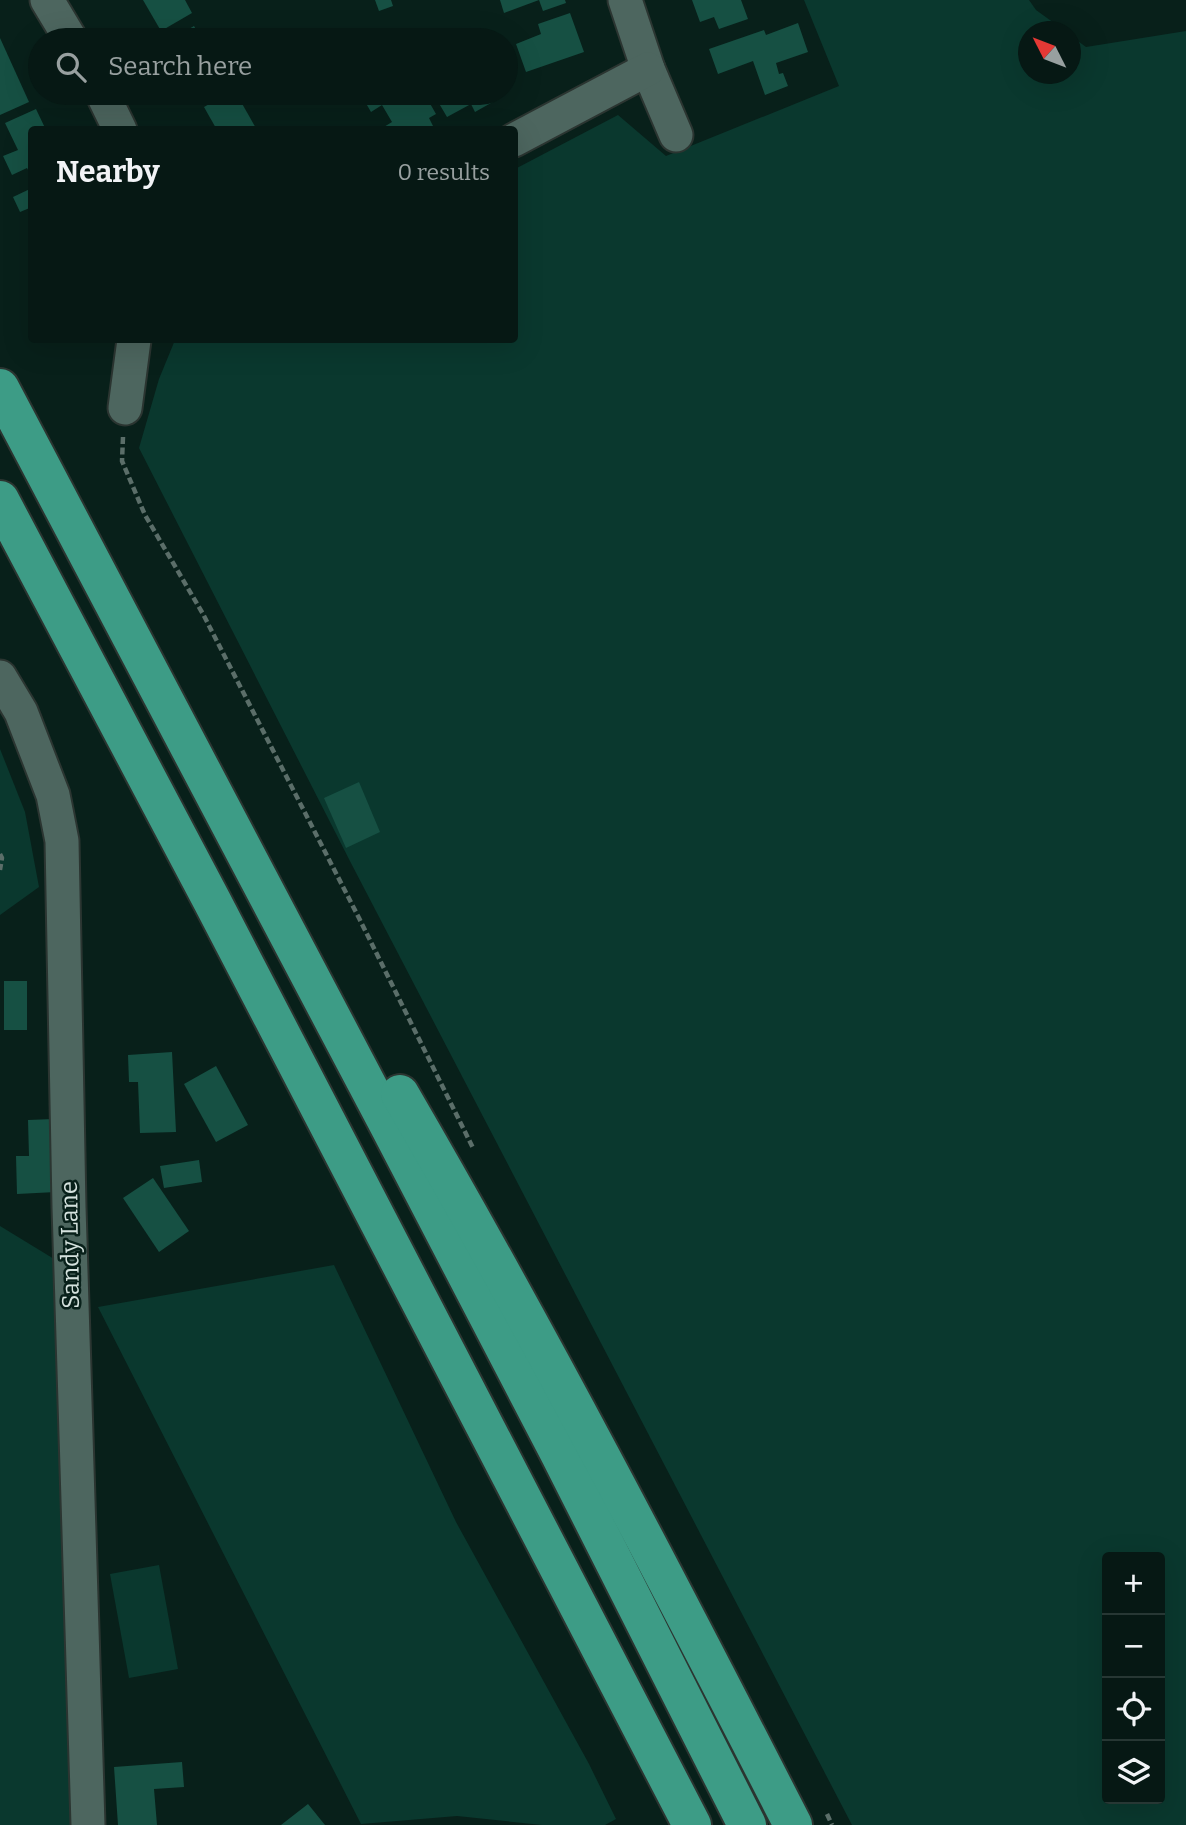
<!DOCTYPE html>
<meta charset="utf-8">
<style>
:root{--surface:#061814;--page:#0f211d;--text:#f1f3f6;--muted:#98a0a0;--line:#273734}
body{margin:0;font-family:Bitter,serif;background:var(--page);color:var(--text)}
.controls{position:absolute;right:21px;bottom:21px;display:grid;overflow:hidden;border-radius:7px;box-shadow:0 7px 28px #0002}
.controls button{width:63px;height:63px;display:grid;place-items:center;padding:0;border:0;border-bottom:2px solid var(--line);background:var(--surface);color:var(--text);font:35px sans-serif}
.compass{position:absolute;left:1018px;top:21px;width:63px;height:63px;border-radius:50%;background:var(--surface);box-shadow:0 7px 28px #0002;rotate:312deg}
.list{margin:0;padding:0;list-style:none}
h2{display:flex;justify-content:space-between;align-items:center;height:91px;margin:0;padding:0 28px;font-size:30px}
h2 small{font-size:23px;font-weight:400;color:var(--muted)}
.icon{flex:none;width:38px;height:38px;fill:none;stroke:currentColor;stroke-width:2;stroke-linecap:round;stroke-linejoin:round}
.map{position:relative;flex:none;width:1186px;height:1825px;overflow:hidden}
.search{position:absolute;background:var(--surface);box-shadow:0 7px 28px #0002;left:28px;top:28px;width:490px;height:77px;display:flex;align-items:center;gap:18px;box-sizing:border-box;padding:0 24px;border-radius:38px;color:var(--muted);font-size:26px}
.panel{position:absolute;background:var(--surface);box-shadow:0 7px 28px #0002;left:28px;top:126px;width:490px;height:217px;border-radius:7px}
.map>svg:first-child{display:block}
.green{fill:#0a382e;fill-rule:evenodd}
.building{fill:#165043}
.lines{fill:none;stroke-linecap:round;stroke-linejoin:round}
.minor-casing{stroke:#2b3531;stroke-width:37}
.motorway-casing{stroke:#2b3531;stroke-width:42}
.path{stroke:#5b6e69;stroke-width:4.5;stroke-dasharray:7 3.5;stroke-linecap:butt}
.minor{stroke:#4d665f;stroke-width:33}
.motorway{stroke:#3d9c86;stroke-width:38}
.labels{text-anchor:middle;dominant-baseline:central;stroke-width:5;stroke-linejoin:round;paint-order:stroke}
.street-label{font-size:24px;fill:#d5e2de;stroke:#08201a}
</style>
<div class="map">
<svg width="1186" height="1825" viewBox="0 0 1186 1825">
<rect width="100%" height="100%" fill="#08201a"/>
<g class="green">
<path d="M804,0H1029L1036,10L1065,31L1028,32V74H1070L1071,36L1086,47L1186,31V1825H852L352,865L139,448L159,379L175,340H514L515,169L618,115L666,156L839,86ZM1107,1557H1160V1799H1107Z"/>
<polygon points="0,749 25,812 39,887 0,915"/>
<polygon points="0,1226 59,1262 78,1825 0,1825"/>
<polygon points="334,1265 456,1522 589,1764 616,1819 605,1825 542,1825 457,1816 361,1824 98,1307"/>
<polygon points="159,1565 178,1669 129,1678 110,1574"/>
</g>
<g class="building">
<polygon points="143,0 185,0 192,13 161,31"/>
<polygon points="375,0 391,0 393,6 379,11"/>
<polygon points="500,0 539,0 504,13"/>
<polygon points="539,0 565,0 566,3 543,11"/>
<polygon points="692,0 741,0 748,19 719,29 714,17 700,22"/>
<polygon points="570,13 584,52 526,72 516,44 541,34 538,24"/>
<polygon points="798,23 808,52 776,63 779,74 783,73 788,86 765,95 753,61 718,74 709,49 764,30 766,35"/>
<polygon points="194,26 202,40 170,40"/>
<polygon points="0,38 29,102 0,115"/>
<polygon points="229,93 236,93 257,130 217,130 204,107"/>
<polygon points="360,93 424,93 436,114 429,118 433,126 426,130 379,130 392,122 382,105 371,112"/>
<polygon points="448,93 495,93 498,99 475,112 471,104 447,117 437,100"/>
<polygon points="36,109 46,130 32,130 32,177 27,168 12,175 3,156 18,150 5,123"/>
<polygon points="32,188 32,207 20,212 13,197"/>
<polygon points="359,782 380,832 346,848 324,798"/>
<rect x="4" y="981" width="23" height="49"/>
<polygon points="172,1052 176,1132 140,1133 138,1082 129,1082 128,1055"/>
<polygon points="216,1066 248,1125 216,1142 184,1084"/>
<polygon points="54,1119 56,1192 17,1194 16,1156 29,1156 28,1120"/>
<polygon points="199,1160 202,1182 164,1188 160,1166"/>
<polygon points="153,1178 189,1231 159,1252 123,1198"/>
<polygon points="182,1762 184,1787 154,1789 157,1825 118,1825 114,1767"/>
<polygon points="308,1804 325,1825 281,1825"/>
</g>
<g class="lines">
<g class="minor-casing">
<g id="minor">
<polyline points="47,0 71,40"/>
<polyline points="625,0 648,69 676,135"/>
<polyline points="102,93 120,130"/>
<polyline points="514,140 648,69"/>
<polyline points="125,408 134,340"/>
<polyline points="0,677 21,712 53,795 62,841 69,1207 88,1825"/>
</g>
</g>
<g class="motorway-casing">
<g id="motorway">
<polyline points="0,388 390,1128 560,1455 747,1825"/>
<polyline points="0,500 212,901 692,1825"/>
<path d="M400,1094C539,1333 667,1579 793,1825"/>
</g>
</g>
<g class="path">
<polyline points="123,437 122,461 145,515 203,614 359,918 473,1148"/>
<polyline points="0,854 2,858 0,870"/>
<polyline points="827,1814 832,1825"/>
</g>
<use href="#minor" class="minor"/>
<use href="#motorway" class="motorway"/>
</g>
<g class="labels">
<g class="street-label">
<text transform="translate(70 1245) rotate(-91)">Sandy Lane</text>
</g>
</g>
</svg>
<div class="controls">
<button>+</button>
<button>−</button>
<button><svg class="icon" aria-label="locate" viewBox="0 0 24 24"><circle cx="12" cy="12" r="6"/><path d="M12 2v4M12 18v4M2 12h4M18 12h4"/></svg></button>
<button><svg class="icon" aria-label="layers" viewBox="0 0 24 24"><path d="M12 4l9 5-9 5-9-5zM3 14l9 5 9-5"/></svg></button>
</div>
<svg class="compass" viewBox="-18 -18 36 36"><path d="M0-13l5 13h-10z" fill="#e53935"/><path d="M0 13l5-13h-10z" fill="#98a0a0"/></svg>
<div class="search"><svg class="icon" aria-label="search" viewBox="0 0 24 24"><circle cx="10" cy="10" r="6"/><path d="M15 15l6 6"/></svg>Search here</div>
<section class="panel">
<h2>Nearby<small>0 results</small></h2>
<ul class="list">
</ul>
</section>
</div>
